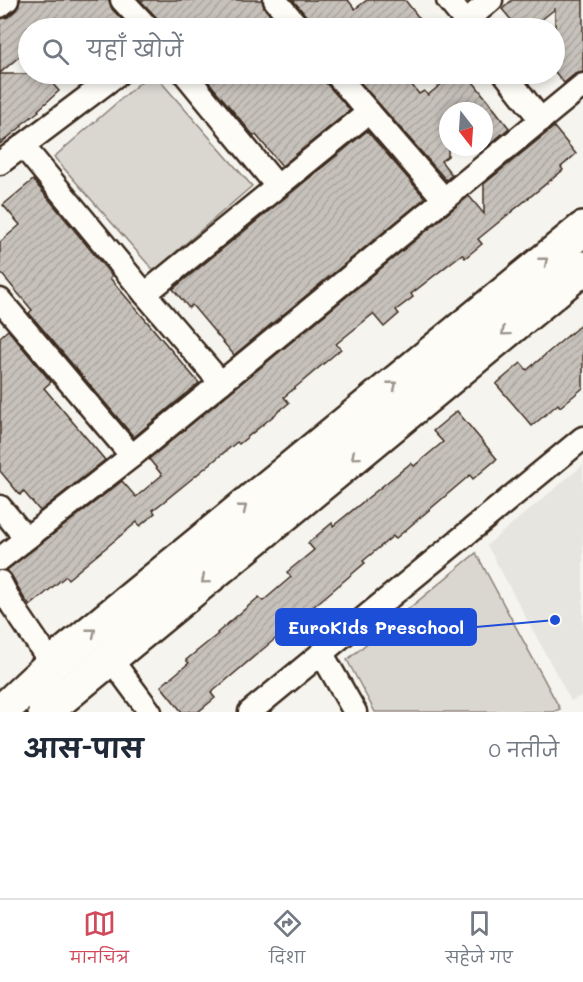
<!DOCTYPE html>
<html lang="hi">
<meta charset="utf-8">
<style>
:root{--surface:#fff;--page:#f6f6f7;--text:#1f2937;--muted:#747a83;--line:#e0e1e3;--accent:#d1495b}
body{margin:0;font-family:Mali,"Playpen Sans Deva",sans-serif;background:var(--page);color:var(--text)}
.compass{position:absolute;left:439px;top:102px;width:54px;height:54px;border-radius:50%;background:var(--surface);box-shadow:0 3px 9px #0003;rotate:163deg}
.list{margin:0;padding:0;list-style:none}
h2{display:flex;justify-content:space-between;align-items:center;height:78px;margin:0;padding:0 24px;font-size:26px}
h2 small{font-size:20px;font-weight:400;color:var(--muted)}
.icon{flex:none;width:33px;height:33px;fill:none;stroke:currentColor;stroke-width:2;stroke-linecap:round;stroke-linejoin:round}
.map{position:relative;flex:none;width:583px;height:712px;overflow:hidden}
.search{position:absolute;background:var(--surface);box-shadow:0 3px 9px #0003;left:18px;right:18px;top:18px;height:66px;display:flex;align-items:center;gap:15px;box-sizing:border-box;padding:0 21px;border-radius:33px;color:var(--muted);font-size:22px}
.sheet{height:186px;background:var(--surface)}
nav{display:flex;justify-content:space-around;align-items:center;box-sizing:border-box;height:84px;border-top:2px solid var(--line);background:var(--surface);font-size:16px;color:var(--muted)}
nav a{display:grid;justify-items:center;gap:3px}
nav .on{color:var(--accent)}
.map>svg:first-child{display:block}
.built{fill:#e7e5df}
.park{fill:#dad6d0;stroke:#8a8077;stroke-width:1.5}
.building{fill:url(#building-hatch);stroke:#3b2a1e;stroke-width:1.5}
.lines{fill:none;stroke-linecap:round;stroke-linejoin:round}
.street-casing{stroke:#3b2a1e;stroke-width:27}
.secondary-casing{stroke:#3b2a1e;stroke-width:38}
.street{stroke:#fdfcf7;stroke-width:22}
.secondary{stroke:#fdfcf7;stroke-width:33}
.oneway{stroke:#9c938a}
.leader{fill:none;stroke:#1d4ed8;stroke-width:2}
.callout-dot{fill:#1d4ed8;stroke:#fdfcf7;stroke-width:2}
.callout{fill:#1d4ed8;stroke:#1d4ed8;stroke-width:2}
.callout-label{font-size:18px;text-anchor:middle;font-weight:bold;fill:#fff}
</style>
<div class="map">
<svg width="583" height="712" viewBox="0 0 583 712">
<defs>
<pattern id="building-hatch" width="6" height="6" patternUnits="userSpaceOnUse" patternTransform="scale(1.5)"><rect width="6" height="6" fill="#c7c1bb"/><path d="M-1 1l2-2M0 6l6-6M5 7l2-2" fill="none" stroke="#aca6a0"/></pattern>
</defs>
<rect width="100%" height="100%" fill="#f5f4ee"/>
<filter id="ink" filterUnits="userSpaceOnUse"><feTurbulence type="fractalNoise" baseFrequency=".0167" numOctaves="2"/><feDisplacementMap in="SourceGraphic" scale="12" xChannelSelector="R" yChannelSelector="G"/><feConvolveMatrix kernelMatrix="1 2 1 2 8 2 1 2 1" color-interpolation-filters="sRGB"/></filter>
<g filter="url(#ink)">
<polygon class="built" points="583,465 583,695 571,701 487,545"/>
<g class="park">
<polygon points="150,74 154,74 252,186 154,271 54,157"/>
<polygon points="476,553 560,709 553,712 375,712 347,660"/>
</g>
<g class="building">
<polygon points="20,0 109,0 112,9 130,28 28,28 28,49 0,73 0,19 8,17 16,10 19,5"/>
<polygon points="140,0 262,0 265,9 282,28 161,28 161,24 158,19"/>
<polygon points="293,0 348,0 355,9 367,0 405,0 427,28 312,28 309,19"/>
<polygon points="512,0 583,0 583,72 575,74 564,83 555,72 555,9 531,28 518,28 502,9"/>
<polygon points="0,74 44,74 59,91 38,110 39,111 21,125 22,126 0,144"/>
<polygon points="202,74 323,74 326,83 350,110 282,166 256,135 254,136"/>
<polygon points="353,74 403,74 419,94 424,91 428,95 454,74 467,74 509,128 484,149 484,111 448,111 448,156 441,161 452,175 446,180"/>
<polygon points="554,127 576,154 561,167 563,170 478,239 482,244 465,258 462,254 411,294 413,297 396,310 399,314 384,327 373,314 336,344 341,349 284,397 289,403 239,444 237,442 167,499 153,510 155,513 140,526 137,522 68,579 66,576 30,606 24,598 12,576 7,570 122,481 136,497 162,475 149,459 469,196 484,214 484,184"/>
<polygon points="367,131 425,198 234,355 192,305 189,308 173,289"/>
<polygon points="33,180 112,276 110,278 199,383 134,437 29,313 32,310 0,272 0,242 20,225 3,205"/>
<polygon points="583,323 583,388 560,407 558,404 532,426 496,384 521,363 527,370"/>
<polygon points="8,330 51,382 44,388 105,460 40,511 23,491 20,495 0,471 0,337"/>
<polygon points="457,411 497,459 473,479 470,475 395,539 393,536 363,561 365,563 313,607 317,612 292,633 288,628 211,693 215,698 198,712 182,712 161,686 189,663 186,660 218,634 217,633 259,597 263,601 291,577 287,572 314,550 308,543 332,523 333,526 411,463 414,466 443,442 433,431"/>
</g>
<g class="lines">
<g class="street-casing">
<g id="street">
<polyline points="122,0 148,28"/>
<polyline points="275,0 299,28"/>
<polyline points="448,0 471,28"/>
<polyline points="0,6 7,0"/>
<polyline points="466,21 491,0"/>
<polyline points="185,74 277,186"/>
<polyline points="336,74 444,199"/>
<polyline points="505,74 541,120"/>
<polyline points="23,146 145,294 221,383"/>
<polyline points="0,163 118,74"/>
<polyline points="145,294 369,112"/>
<polyline points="0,300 132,456"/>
<polyline points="0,507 26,538"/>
<polyline points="0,559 132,456 583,85"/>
<polyline points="0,582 12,605 52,664"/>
<polyline points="322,654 355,712"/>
<polyline points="110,658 150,712"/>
<polyline points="250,712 583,438"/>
</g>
</g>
<g class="secondary-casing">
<g id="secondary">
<polyline points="1,712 52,664 583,229"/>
<polyline points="45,712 583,268"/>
</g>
</g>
<use href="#street" class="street"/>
<use href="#secondary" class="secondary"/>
</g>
<defs><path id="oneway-chevron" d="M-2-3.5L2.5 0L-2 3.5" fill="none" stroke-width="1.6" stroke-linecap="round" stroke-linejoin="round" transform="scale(1.5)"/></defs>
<g class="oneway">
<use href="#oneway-chevron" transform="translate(544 261) rotate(-39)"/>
<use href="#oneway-chevron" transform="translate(505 332) rotate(140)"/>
<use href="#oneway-chevron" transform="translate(393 385) rotate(-39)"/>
<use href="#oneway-chevron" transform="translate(355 456) rotate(140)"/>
<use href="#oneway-chevron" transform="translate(243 508) rotate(-39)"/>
<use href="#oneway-chevron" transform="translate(205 580) rotate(140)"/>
<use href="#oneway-chevron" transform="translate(92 632) rotate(-39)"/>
</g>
</g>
<path class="leader" d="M555 620L476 627"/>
<circle class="callout-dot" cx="555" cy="620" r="6"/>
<rect class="callout" x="276" y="609" width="200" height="36" rx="6"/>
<g class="callout-label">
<text x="376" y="634">EuroKids Preschool</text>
</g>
</svg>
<svg class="compass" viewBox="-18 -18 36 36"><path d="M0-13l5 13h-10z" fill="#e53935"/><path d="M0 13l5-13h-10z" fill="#747a83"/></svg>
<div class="search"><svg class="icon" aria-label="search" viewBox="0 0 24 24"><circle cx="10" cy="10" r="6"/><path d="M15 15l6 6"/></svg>यहाँ खोजें</div>
</div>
<section class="sheet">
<h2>आस-पास<small>0 नतीजे</small></h2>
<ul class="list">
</ul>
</section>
<nav>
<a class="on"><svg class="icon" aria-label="map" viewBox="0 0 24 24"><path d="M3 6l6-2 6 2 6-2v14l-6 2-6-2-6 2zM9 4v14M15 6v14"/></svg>मानचित्र</a>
<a><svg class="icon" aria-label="directions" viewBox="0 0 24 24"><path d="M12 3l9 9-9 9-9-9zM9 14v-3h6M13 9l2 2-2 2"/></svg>दिशा</a>
<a><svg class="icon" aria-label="saved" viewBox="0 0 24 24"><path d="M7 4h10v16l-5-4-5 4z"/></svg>सहेजे गए</a>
</nav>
